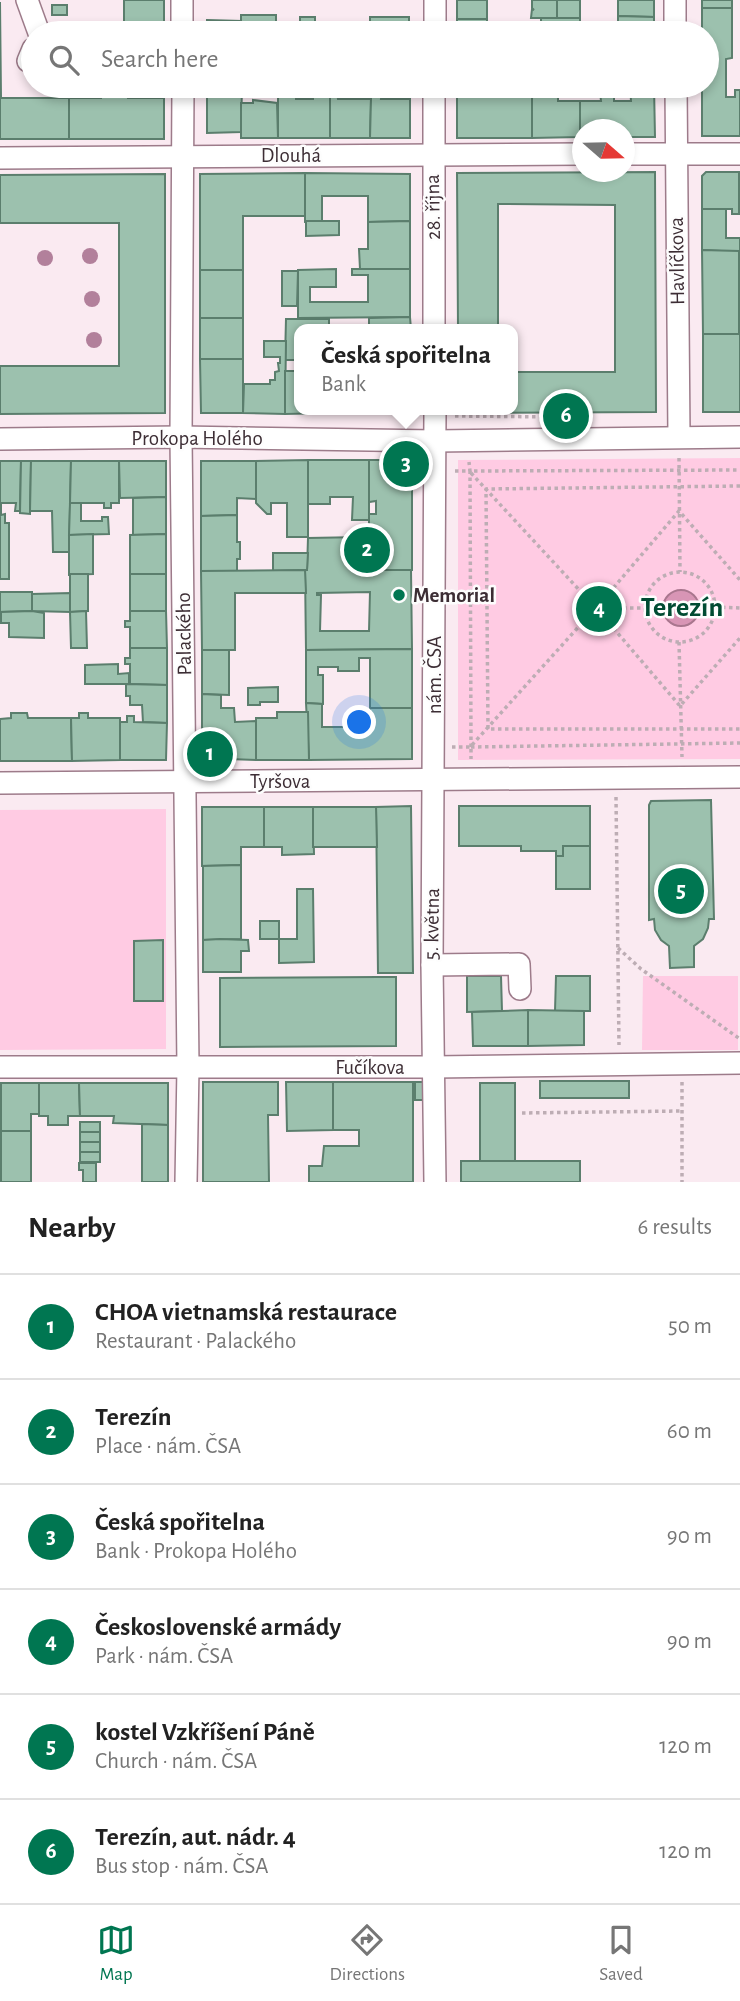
<!DOCTYPE html>
<meta charset="utf-8">
<style>
:root{--surface:#fff;--page:#f2f2f2;--text:#222;--muted:#767676;--line:#e0e0e0;--accent:#007651}
body{margin:0;font-family:"Alegreya Sans",sans-serif;background:var(--page);color:var(--text)}
.compass{position:absolute;left:572px;top:119px;width:63px;height:63px;border-radius:50%;background:var(--surface);box-shadow:0 4px 10px #0003;rotate:110deg}
.you{position:absolute;left:360px;top:723px;width:24px;height:24px;margin:-18px;border:5px solid #fff;border-radius:50%;background:#1a73e8;box-shadow:0 0 0 10px #1a73e833}
.badge{display:grid;place-items:center;width:46px;height:46px;border-radius:50%;background:var(--accent);color:#fff;font-size:23px;font-weight:700}
.pin{position:absolute;translate:-50% -50%;border:4px solid #fff;box-shadow:0 2px 7px #0006}
.popup{position:absolute;left:294px;top:324px;width:224px;height:91px;box-sizing:border-box;display:grid;place-content:center;border-radius:14px;background:var(--surface);filter:drop-shadow(0 2px 5px #0005);font-size:23px;white-space:nowrap;color:var(--muted)}
.popup b{font-size:26px;color:var(--text)}
.popup::after{content:'';position:absolute;left:50%;top:100%;margin-left:-14px;border:14px solid transparent;border-top-color:var(--surface)}
.list{margin:0;padding:0;list-style:none}
h2{display:flex;justify-content:space-between;align-items:center;height:91px;margin:0;padding:0 28px;font-size:30px}
h2 small{font-size:23px;font-weight:400;color:var(--muted)}
.list li{display:grid;grid-template-columns:46px 1fr auto;gap:21px;align-items:center;box-sizing:border-box;height:105px;padding:0 28px;border-top:2px solid var(--line)}
.list b{display:block;font-size:26px;white-space:nowrap}
.list p{margin:0;font-size:23px;white-space:nowrap;color:var(--muted)}
.list em{font-size:23px;font-style:normal;color:var(--muted)}
.icon{flex:none;width:38px;height:38px;fill:none;stroke:currentColor;stroke-width:2;stroke-linecap:round;stroke-linejoin:round}
.map{position:relative;flex:none;width:740px;height:1182px;overflow:hidden}
.search{position:absolute;background:var(--surface);box-shadow:0 4px 10px #0003;left:21px;right:21px;top:21px;height:77px;display:flex;align-items:center;gap:18px;box-sizing:border-box;padding:0 24px;border-radius:38px;color:var(--muted);font-size:26px}
.sheet{height:721px;background:var(--surface)}
nav{display:flex;justify-content:space-around;align-items:center;box-sizing:border-box;height:98px;border-top:2px solid var(--line);background:var(--surface);font-size:19px;color:var(--muted)}
nav a{display:grid;justify-items:center;gap:4px}
nav .on{color:var(--accent)}
.map>svg:first-child{display:block}
.green{fill:#ffcbe3}
.water{fill:#d895b5;stroke:#a9768e;stroke-width:2}
.building{fill:#9cc1ae;stroke:#5b7e6d;stroke-width:2;fill-rule:evenodd}
.lines{fill:none;stroke-linecap:round;stroke-linejoin:round}
.minor-casing{stroke:#9d7b8a;stroke-width:24}
.path{stroke:#bdadb4;stroke-width:3.5;stroke-dasharray:3.5 3.5;stroke-linecap:butt}
.minor{stroke:#fff;stroke-width:21}
.tree{fill:#b2809b}
.poi-dot{fill:#007651;stroke:#fdfdfd;stroke-width:2.5}
.labels{text-anchor:middle;dominant-baseline:central;stroke-width:5;stroke-linejoin:round;paint-order:stroke}
.street-label{font-size:21px;fill:#3c2d34;stroke:#fdfdfd}
.poi-label{font-size:21px;font-weight:bold;fill:#3c2d34;stroke:#fdfdfd;text-anchor:start}
.district-label{font-size:28px;font-weight:bold;fill:#004b32;stroke:#fdfdfd}
</style>
<div class="map">
<svg width="740" height="1182" viewBox="0 0 740 1182">
<rect width="100%" height="100%" fill="#faeaf1"/>
<g class="green">
<polygon points="740,458 740,759 458,760 458,460"/>
<polygon points="166,809 166,1049 0,1050 0,810"/>
<polygon points="643,976 738,976 738,1050 642,1050"/>
</g>
<circle class="water" cx="681" cy="608" r="18"/>
<g class="building">
<rect x="124" y="0" width="40" height="22"/>
<rect x="457" y="0" width="30" height="19"/>
<polygon points="532,0 557,0 557,18 531,18 532,9 534,10 532,8"/>
<rect x="557" y="0" width="23" height="18"/>
<polygon points="618,0 654,0 654,17 618,16"/>
<rect x="702" y="0" width="30" height="8"/>
<polygon points="0,2 1,98 69,98 69,139 0,139"/>
<rect x="52" y="5" width="15" height="10"/>
<polygon points="702,8 732,8 732,58 726,59 726,97 735,97 735,90 740,90 740,136 702,136 702,86 707,86 707,33 702,33"/>
<rect x="241" y="15" width="35" height="18"/>
<polygon points="618,16 654,17 654,33 618,33"/>
<rect x="300" y="17" width="15" height="15"/>
<rect x="370" y="17" width="39" height="16"/>
<rect x="541" y="18" width="39" height="15"/>
<polygon points="457,19 487,19 487,22 494,22 494,33 457,33"/>
<polygon points="207,20 241,21 241,33 207,33"/>
<rect x="129" y="22" width="35" height="11"/>
<rect x="52" y="28" width="15" height="5"/>
<polygon points="128,86 164,86 164,98 136,98"/>
<polygon points="207,86 242,86 241,132 207,133"/>
<polygon points="313,86 330,86 330,138 278,138 278,88 296,88 296,99 313,99"/>
<polygon points="382,86 410,86 410,99 381,99"/>
<rect x="457" y="86" width="75" height="52"/>
<polygon points="532,86 558,86 558,101 580,101 580,137 532,138"/>
<polygon points="630,86 654,86 655,137 624,137 624,130 582,130 582,137 580,137 580,101 601,101 600,92 614,92 614,101 631,101"/>
<polygon points="101,90 128,90 128,98 164,98 164,139 69,139 69,98 101,98"/>
<polygon points="330,91 337,91 338,99 371,99 370,138 330,138"/>
<polygon points="364,92 382,92 381,99 410,99 410,138 370,138 371,99 365,99"/>
<polygon points="253,100 277,103 278,138 241,138 241,103 253,103"/>
<polygon points="655,172 656,412 458,413 458,410 513,410 513,372 615,372 615,205 498,204 498,329 458,329 457,173"/>
<polygon points="706,172 739,172 739,214 732,214 732,209 702,209 702,176"/>
<polygon points="305,173 410,174 410,221 368,222 368,196 322,196 322,221 305,222"/>
<polygon points="305,173 305,216 243,216 243,270 200,270 200,174"/>
<polygon points="165,174 165,413 0,414 0,366 119,366 119,223 0,223 0,175"/>
<polygon points="702,209 726,209 726,238 740,238 740,252 702,250"/>
<polygon points="306,221 339,221 339,235 306,236"/>
<polygon points="410,221 410,269 360,269 359,249 368,249 368,222"/>
<polygon points="702,250 739,251 739,334 703,334"/>
<polygon points="336,269 336,287 310,287 310,302 368,302 368,275 352,275 352,269 410,269 410,317 298,318 298,270"/>
<rect x="200" y="270" width="43" height="48"/>
<polygon points="282,271 298,271 297,306 282,306"/>
<polygon points="410,317 411,329 369,329 369,318"/>
<rect x="200" y="318" width="43" height="41"/>
<polygon points="286,319 329,319 329,329 299,329 299,334 296,334 296,360 285,360"/>
<rect x="703" y="334" width="37" height="78"/>
<polygon points="264,341 286,341 285,414 243,413 244,384 270,384 270,380 275,380 275,372 279,371 278,363 280,363 280,357 264,357"/>
<polygon points="200,359 243,359 243,413 201,413"/>
<polygon points="285,371 299,371 299,410 329,410 329,413 285,414"/>
<rect x="329" y="410" width="41" height="3"/>
<rect x="373" y="410" width="38" height="3"/>
<polygon points="308,460 308,537 287,537 287,503 271,503 271,514 267,514 256,503 256,461"/>
<polygon points="308,460 369,460 369,520 352,520 353,497 330,497 330,504 308,504"/>
<polygon points="369,460 412,460 412,570 369,570 369,514 376,514 376,501 369,502"/>
<polygon points="0,461 21,461 20,511 15,511 16,503 1,503 1,515 5,514 5,523 9,523 9,579 0,579"/>
<polygon points="21,461 31,461 30,514 20,513"/>
<polygon points="31,461 71,461 69,552 53,552 52,511 30,511"/>
<polygon points="71,461 119,461 119,503 111,503 111,508 104,508 104,503 70,503"/>
<polygon points="119,461 166,461 166,497 120,498"/>
<polygon points="201,461 256,461 256,499 237,498 237,515 201,516"/>
<polygon points="166,497 166,534 133,535 133,498"/>
<polygon points="70,503 81,503 81,521 102,521 102,517 108,517 109,534 69,535"/>
<polygon points="237,515 237,542 240,542 240,559 237,559 237,571 201,571 201,516"/>
<polygon points="93,534 93,574 69,575 69,535"/>
<polygon points="166,534 166,574 130,574 130,535"/>
<path d="M362,537V570H411L412,649L306,650L305,570H307L308,538ZM370,592L369,631H320L321,595H317V593Z"/>
<polygon points="273,553 308,553 307,570 273,571"/>
<polygon points="305,570 306,593 235,593 235,650 202,650 201,571"/>
<polygon points="70,574 88,574 88,611 70,612"/>
<rect x="130" y="574" width="36" height="37"/>
<polygon points="0,592 32,592 32,611 0,612"/>
<polygon points="70,593 70,612 32,611 32,594"/>
<polygon points="32,611 44,613 44,638 9,637 9,623 1,623 1,612"/>
<polygon points="86,611 87,648 71,648 70,612"/>
<polygon points="130,611 166,611 167,648 130,648 130,627 125,627 125,621 130,621"/>
<polygon points="130,648 167,648 167,685 130,684 130,664 125,664 125,658 130,658"/>
<polygon points="412,649 412,708 370,708 370,658 359,658 359,671 338,671 338,667 318,667 318,675 323,675 323,704 306,703 306,650"/>
<polygon points="202,650 229,650 229,695 202,694"/>
<polygon points="118,664 118,674 129,673 129,684 85,684 85,665"/>
<polygon points="126,684 167,685 167,723 143,722 142,705 130,705 130,696 126,696"/>
<polygon points="278,687 278,702 260,702 260,705 248,705 248,688"/>
<polygon points="202,694 221,695 221,708 234,708 235,722 256,721 256,760 202,758"/>
<polygon points="306,703 322,704 322,727 363,727 363,719 370,719 370,708 412,708 412,759 309,760"/>
<polygon points="277,712 308,712 309,760 256,760 256,718 277,718"/>
<polygon points="11,713 27,713 28,718 71,718 72,761 0,761 0,719 11,718"/>
<polygon points="79,713 88,713 88,718 120,718 120,760 72,761 71,718 79,718"/>
<polygon points="127,716 134,716 134,722 167,723 166,760 120,760 120,722 127,722"/>
<polygon points="711,800 714,919 709,919 708,928 703,939 694,946 694,967 670,968 669,946 661,940 655,930 654,919 649,920 649,805 651,801"/>
<polygon points="411,806 413,973 378,973 376,807"/>
<polygon points="459,806 590,806 590,846 563,846 563,856 556,856 556,851 521,851 521,846 459,846"/>
<polygon points="202,807 264,807 264,847 241,847 241,865 202,866"/>
<polygon points="264,807 313,807 314,854 282,855 282,847 264,847"/>
<polygon points="313,807 376,807 377,847 313,847"/>
<polygon points="563,846 590,846 590,889 556,889 556,856 563,856"/>
<polygon points="241,865 241,939 203,940 203,866"/>
<polygon points="297,889 313,889 314,962 279,963 279,939 297,939"/>
<rect x="260" y="921" width="19" height="18"/>
<polygon points="220,939 248,940 249,951 241,951 241,972 203,972 203,940"/>
<polygon points="163,940 163,1001 134,1001 134,941"/>
<polygon points="467,976 501,976 502,1011 467,1012"/>
<polygon points="556,976 590,976 590,1011 555,1011"/>
<polygon points="378,977 396,977 396,1046 220,1047 220,978"/>
<polygon points="528,1010 584,1011 584,1045 528,1046"/>
<polygon points="528,1010 528,1046 473,1046 472,1012"/>
<rect x="540" y="1081" width="89" height="17"/>
<polygon points="203,1082 278,1082 278,1115 268,1115 269,1182 203,1182"/>
<polygon points="286,1082 333,1082 333,1130 287,1131"/>
<polygon points="333,1082 413,1082 413,1182 309,1182 309,1166 322,1166 324,1146 359,1146 359,1130 333,1130"/>
<rect x="415" y="1082" width="17" height="18"/>
<polygon points="1,1083 39,1083 39,1114 31,1114 31,1131 1,1131"/>
<polygon points="39,1083 79,1083 80,1116 68,1116 68,1125 48,1125 48,1116 39,1116"/>
<polygon points="79,1083 168,1083 168,1125 113,1123 114,1116 80,1116"/>
<rect x="480" y="1083" width="35" height="79"/>
<rect x="80" y="1122" width="20" height="10"/>
<polygon points="142,1124 168,1125 168,1182 142,1182"/>
<rect x="1" y="1131" width="30" height="51"/>
<rect x="80" y="1132" width="20" height="10"/>
<rect x="80" y="1142" width="20" height="10"/>
<rect x="80" y="1152" width="20" height="10"/>
<rect x="461" y="1161" width="119" height="21"/>
<polygon points="79,1163 96,1163 96,1182 83,1182 83,1170 79,1170"/>
</g>
<g class="lines">
<g class="minor-casing">
<g id="minor">
<polyline points="27,0 39,33"/>
<polyline points="182,0 182,33"/>
<polyline points="675,0 675,33"/>
<polyline points="435,33 435,0"/>
<polyline points="28,61 33,49"/>
<polyline points="183,86 181,437 188,1067 186,1182"/>
<polyline points="434,86 434,329"/>
<polyline points="676,86 679,437"/>
<polyline points="624,154 740,154"/>
<polyline points="0,158 582,154"/>
<polyline points="0,439 181,437 436,441 740,437"/>
<polyline points="0,783 740,777"/>
<polyline points="432,965 519,964 520,989"/>
<polyline points="0,1067 434,1067 740,1063"/>
<polyline points="435,1182 432,965 435,410"/>
</g>
</g>
<g class="path">
<polyline points="455,416 559,417"/>
<polyline points="679,458 680,572"/>
<polyline points="455,471 470,471 469,462"/>
<polyline points="471,473 582,593"/>
<polyline points="740,486 486,489 488,729 740,729"/>
<circle cx="680" cy="607" r="35"/>
<circle cx="596" cy="608" r="20"/>
<polyline points="609,593 679,511 740,580"/>
<polyline points="715,607 740,608"/>
<polyline points="616,608 645,608"/>
<polyline points="609,623 680,706 740,638"/>
<polyline points="679,642 682,757"/>
<polyline points="472,745 582,623"/>
<polyline points="452,747 471,747 471,759"/>
<polyline points="471,747 470,471 740,470"/>
<polyline points="471,747 740,743"/>
<polyline points="616,797 619,1045"/>
<polyline points="618,948 641,969 740,1039"/>
<polyline points="682,1082 682,1182"/>
<polyline points="522,1113 681,1111"/>
</g>
<use href="#minor" class="minor"/>
</g>
<g class="tree">
<circle cx="90" cy="256" r="8"/>
<circle cx="45" cy="258" r="8"/>
<circle cx="92" cy="299" r="8"/>
<circle cx="94" cy="340" r="8"/>
</g>
<circle class="poi-dot" cx="399" cy="595" r="7"/>
<g class="labels">
<g class="street-label">
<text x="291" y="155">Dlouhá</text>
<text transform="translate(433 207) rotate(-91)">28. října</text>
<text transform="translate(677 261) rotate(-91)">Havlíčkova</text>
<text x="197" y="438">Prokopa Holého</text>
<text transform="translate(184 634) rotate(-91)">Palackého</text>
<text transform="translate(434 675) rotate(-90)">nám. ČSA</text>
<text x="280" y="781">Tyršova</text>
<text transform="translate(432 924) rotate(-89)">5. května</text>
<text x="370" y="1067">Fučíkova</text>
</g>
<g class="poi-label">
<text x="413" y="595">Memorial</text>
</g>
<g class="district-label">
<text x="682" y="608">Terezín</text>
</g>
</g>
</svg>
<svg class="compass" viewBox="-18 -18 36 36"><path d="M0-13l5 13h-10z" fill="#e53935"/><path d="M0 13l5-13h-10z" fill="#767676"/></svg>
<div class="you"></div>
<div class="pin badge" style="left:210px;top:754px">1</div>
<div class="pin badge" style="left:367px;top:550px">2</div>
<div class="pin badge" style="left:406px;top:464px">3</div>
<div class="popup"><b>Česká spořitelna</b>Bank</div>
<div class="pin badge" style="left:599px;top:609px">4</div>
<div class="pin badge" style="left:681px;top:891px">5</div>
<div class="pin badge" style="left:566px;top:416px">6</div>
<div class="search"><svg class="icon" aria-label="search" viewBox="0 0 24 24"><circle cx="10" cy="10" r="6"/><path d="M15 15l6 6"/></svg>Search here</div>
</div>
<section class="sheet">
<h2>Nearby<small>6 results</small></h2>
<ul class="list">
<li><span class="badge">1</span><div><b>CHOA vietnamská restaurace</b><p>Restaurant · Palackého</p></div><em>50 m</em></li>
<li><span class="badge">2</span><div><b>Terezín</b><p>Place · nám. ČSA</p></div><em>60 m</em></li>
<li><span class="badge">3</span><div><b>Česká spořitelna</b><p>Bank · Prokopa Holého</p></div><em>90 m</em></li>
<li><span class="badge">4</span><div><b>Československé armády</b><p>Park · nám. ČSA</p></div><em>90 m</em></li>
<li><span class="badge">5</span><div><b>kostel Vzkříšení Páně</b><p>Church · nám. ČSA</p></div><em>120 m</em></li>
<li><span class="badge">6</span><div><b>Terezín, aut. nádr. 4</b><p>Bus stop · nám. ČSA</p></div><em>120 m</em></li>
</ul>
</section>
<nav>
<a class="on"><svg class="icon" aria-label="map" viewBox="0 0 24 24"><path d="M3 6l6-2 6 2 6-2v14l-6 2-6-2-6 2zM9 4v14M15 6v14"/></svg>Map</a>
<a><svg class="icon" aria-label="directions" viewBox="0 0 24 24"><path d="M12 3l9 9-9 9-9-9zM9 14v-3h6M13 9l2 2-2 2"/></svg>Directions</a>
<a><svg class="icon" aria-label="saved" viewBox="0 0 24 24"><path d="M7 4h10v16l-5-4-5 4z"/></svg>Saved</a>
</nav>
